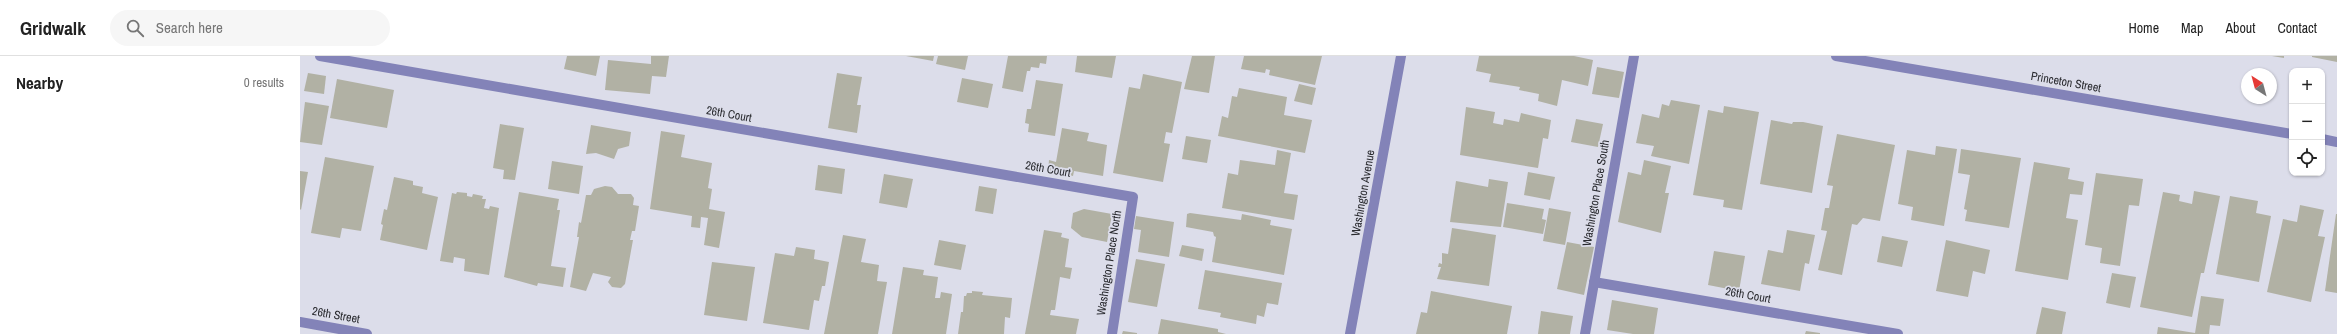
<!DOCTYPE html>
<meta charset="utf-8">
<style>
:root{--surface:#fff;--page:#f6f6f6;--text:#222;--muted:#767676;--line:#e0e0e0}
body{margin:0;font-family:"Archivo Narrow",sans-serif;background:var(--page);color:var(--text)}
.controls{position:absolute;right:12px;top:12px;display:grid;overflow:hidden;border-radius:8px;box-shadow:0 1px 3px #0004}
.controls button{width:36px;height:36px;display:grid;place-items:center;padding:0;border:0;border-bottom:1px solid var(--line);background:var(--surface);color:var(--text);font:20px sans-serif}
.compass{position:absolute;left:1941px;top:12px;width:36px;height:36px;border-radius:50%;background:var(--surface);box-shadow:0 1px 3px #0004;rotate:324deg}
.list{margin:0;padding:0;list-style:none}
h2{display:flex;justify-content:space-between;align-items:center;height:52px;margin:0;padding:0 16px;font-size:17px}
h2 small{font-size:13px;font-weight:400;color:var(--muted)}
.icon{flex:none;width:22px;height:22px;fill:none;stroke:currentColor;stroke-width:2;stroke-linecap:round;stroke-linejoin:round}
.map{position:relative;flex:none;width:2037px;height:278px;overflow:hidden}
header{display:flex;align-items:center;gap:24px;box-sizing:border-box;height:56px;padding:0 20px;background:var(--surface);border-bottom:1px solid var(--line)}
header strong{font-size:19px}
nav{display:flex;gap:22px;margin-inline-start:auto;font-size:14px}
.search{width:280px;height:36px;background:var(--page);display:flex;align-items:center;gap:10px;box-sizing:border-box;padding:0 14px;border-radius:22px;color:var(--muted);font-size:15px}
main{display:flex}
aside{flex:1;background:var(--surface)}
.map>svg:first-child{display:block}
.building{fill:#b1b1a4}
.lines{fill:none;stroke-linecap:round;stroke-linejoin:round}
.minor{stroke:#8383b8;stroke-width:10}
.labels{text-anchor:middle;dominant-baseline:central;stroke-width:3.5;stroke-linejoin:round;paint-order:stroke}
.street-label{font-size:12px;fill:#292a2f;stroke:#dcddea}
</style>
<header>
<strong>Gridwalk</strong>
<div class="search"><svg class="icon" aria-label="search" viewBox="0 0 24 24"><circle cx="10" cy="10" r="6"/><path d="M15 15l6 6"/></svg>Search here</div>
<nav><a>Home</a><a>Map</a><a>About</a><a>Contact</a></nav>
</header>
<main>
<aside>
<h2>Nearby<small>0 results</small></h2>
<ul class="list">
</ul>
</aside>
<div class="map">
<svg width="2037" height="278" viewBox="0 0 2037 278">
<rect width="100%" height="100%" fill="#dcddea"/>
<g class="building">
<polygon points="267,0 300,0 296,20 264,13"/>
<polygon points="351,0 369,0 366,21 352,20 350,38 305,34 308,4 351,8"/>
<polygon points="606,0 634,0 633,5"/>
<polygon points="638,0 668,0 665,14 636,8"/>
<polygon points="708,0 747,0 746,8 740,7 739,12 731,11 730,15 727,15 723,36 702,32"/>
<polygon points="777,0 816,0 812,22 775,16"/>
<polygon points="892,0 915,0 909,37 884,33"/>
<polygon points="944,0 1022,0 1015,29 969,19 970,14 966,13 965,17 941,13"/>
<polygon points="1179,0 1274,0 1293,4 1288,30 1262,24 1257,50 1238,45 1239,38 1219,34 1220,31 1189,26 1191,18 1176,15"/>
<polygon points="1972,0 1984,0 1984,2"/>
<polygon points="2012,0 2037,0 2037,6 2012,1"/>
<polygon points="1297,11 1324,16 1319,42 1292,38"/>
<polygon points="8,17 26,20 24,38 4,35"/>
<polygon points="537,17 562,21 557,49 561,49 557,77 528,72"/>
<polygon points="843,18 882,26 872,77 866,76 864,87 870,88 863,126 813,117 829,31 840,33"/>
<polygon points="662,22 693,28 688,52 657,46"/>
<polygon points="37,23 94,34 87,72 30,62"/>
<polygon points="736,24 763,28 755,80 728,76 729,68 725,67 727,53 731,53"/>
<polygon points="999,28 1016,32 1012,49 994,45"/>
<polygon points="939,32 987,41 984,59 1012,64 1005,97 918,80 922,60 928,62 932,40 937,41"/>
<polygon points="1371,44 1400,49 1389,108 1351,100 1354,90 1336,87 1342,58 1359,62 1362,48 1369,50"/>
<polygon points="5,46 29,50 22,89 0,86"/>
<polygon points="1424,50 1459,56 1442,154 1423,151 1424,144 1393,139 1408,54 1423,57"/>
<polygon points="1166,51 1195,56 1193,67 1203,69 1204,63 1219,66 1221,57 1251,64 1248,83 1243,82 1238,112 1160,99"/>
<polygon points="1276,63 1303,68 1298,91 1271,86"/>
<polygon points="1471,64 1492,68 1493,66 1503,66 1523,70 1512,137 1460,128"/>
<polygon points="200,68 224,72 215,124 203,123 204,114 193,112"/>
<polygon points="291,69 331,76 329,90 318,93 314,103 296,97 286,98"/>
<polygon points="762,72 789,77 787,85 807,89 803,120 774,115 773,120 748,116 749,104 756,106"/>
<polygon points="361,75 385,79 381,101 412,107 408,132 412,133 409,153 425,156 419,192 404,189 408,162 401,161 400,172 391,171 392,160 350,153"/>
<polygon points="1537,78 1595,89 1580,165 1563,162 1557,169 1552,168 1542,219 1518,214 1527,175 1521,174 1525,152 1529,152 1533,130 1527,129"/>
<polygon points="886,80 911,84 907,107 882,103"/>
<polygon points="1636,90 1657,93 1644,170 1611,164 1613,151 1598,148 1607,94 1635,99"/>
<polygon points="1661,93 1721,102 1709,172 1665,165 1667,154 1664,153 1670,119 1658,117"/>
<polygon points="977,94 991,97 984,137 998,139 994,164 922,152 928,117 938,119 940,104 975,109"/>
<polygon points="25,101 74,110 61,175 42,172 40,182 11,177"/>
<polygon points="1344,104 1371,110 1365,137 1369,137 1361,177 1318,166 1328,116 1341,119"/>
<polygon points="252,105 283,110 279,138 248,133"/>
<polygon points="1734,106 1770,112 1768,123 1784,126 1782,139 1770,138 1766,162 1778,164 1768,224 1715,215"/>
<polygon points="518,109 545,113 542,138 515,134"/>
<polygon points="0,115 8,116 1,154 0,153"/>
<polygon points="1228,116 1255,121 1250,144 1224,139"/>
<polygon points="1796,117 1843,123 1839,150 1829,149 1820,210 1800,207 1802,192 1785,189"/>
<polygon points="584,118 613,123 607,152 579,147"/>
<polygon points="94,121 113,125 113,129 123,131 122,137 138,141 127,194 80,184 83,169 81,168 84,153 87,154"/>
<polygon points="1189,123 1208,126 1201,171 1150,166 1156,125 1188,131"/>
<polygon points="305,130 312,131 318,138 331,138 334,142 333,149 339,150 335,175 332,175 330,184 333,184 325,228 321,232 312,231 308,226 311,221 293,217 286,235 270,231 279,181 277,181 279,166 281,167 286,139 291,139 294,133"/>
<polygon points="679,130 697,133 693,158 675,155"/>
<polygon points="1894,135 1920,140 1904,217 1901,217 1892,261 1840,251 1863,136 1880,139 1879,145 1892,148"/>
<polygon points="157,136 167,137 167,140 172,141 173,138 183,140 182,143 186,143 184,152 189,153 190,150 199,152 189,219 164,215 165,203 154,201 153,207 140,205 152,137 156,138"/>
<polygon points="219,136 259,143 257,154 260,154 251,210 266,212 263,231 238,227 237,230 204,221"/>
<polygon points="1930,140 1958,145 1956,157 1971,160 1959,226 1916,218"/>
<polygon points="1207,147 1244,153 1242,163 1246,164 1243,178 1203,171"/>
<polygon points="2000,149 2024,154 2018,180 2025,181 2011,246 1967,236 1983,163 1997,166"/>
<polygon points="1249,152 1271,156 1265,189 1243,185"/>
<polygon points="784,153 812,158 807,186 782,181 771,172 773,157"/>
<polygon points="890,157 941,164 942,158 971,164 970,169 992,173 984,219 912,206 916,181 914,180 913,176 886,171 887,158"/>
<polygon points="2036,158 2037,158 2037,237 2025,235"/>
<polygon points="836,160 874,166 869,201 838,196 841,174 834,173"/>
<polygon points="1152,172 1196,179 1189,230 1137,223 1141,211 1138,211 1139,207 1142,208 1142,197 1148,198"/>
<polygon points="744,174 762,177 761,181 769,183 765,211 772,212 770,223 760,221 755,254 751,254 750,259 779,263 776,278 725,278"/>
<polygon points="1487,174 1515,179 1509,208 1505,207 1500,235 1461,228 1468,194 1483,197"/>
<polygon points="543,179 566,183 561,206 579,209 577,225 587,226 578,278 524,278"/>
<polygon points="1582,180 1608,185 1602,211 1577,206"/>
<polygon points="639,184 666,189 661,214 634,209"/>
<polygon points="1646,184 1690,194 1685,218 1673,215 1668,241 1636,235"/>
<polygon points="1267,186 1294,191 1284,239 1257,233"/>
<polygon points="882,189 904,193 902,205 879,200"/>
<polygon points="496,191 515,194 514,203 529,206 525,230 522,230 519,245 514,244 509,274 463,267 475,197 494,200"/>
<polygon points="1414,195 1445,200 1439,235 1408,229"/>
<polygon points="836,203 865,208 857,251 828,246"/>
<polygon points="412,206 455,211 447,265 404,259"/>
<polygon points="603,211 624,214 623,219 638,221 635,242 640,242 641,236 652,238 646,278 592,278"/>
<polygon points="905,214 982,227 978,249 967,247 964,261 957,259 956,268 920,261 921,257 898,253"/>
<polygon points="1812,217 1836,221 1830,252 1806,247"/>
<polygon points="672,235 683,236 682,239 712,242 710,262 705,261 704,278 658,278 661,256 663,256 664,240 666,240 667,237 672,237"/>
<polygon points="1131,235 1212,250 1207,278 1116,278 1121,256 1127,257"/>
<polygon points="1901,240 1924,243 1920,270 1910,269 1909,278 1857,278 1858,271 1895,277"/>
<polygon points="1312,244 1358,252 1354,278 1333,278 1307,274"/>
<polygon points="1742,251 1766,256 1762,278 1736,278"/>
<polygon points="1241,255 1273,260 1270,278 1238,278"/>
<polygon points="861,263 918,273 918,276 926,278 858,278"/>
<polygon points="823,275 837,277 837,278 822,278"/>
<polygon points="1506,275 1520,277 1520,278 1505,278"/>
</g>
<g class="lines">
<g class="minor">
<polyline points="20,0 833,141 812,278"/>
<polyline points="1536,0 1992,78"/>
<polyline points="2022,83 2037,86"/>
<polyline points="1294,226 1598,278"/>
<polyline points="0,266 67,278"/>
<polyline points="1050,278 1101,0"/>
<polyline points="1285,278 1334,0"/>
</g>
</g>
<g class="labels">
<g class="street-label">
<text transform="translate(1766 26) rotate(10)">Princeton Street</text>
<text transform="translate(429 58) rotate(10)">26th Court</text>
<text transform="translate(748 113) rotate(10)">26th Court</text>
<text transform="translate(1063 137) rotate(-80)">Washington Avenue</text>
<text transform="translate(1296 137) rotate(-80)">Washington Place South</text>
<text transform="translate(809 207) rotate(-81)">Washington Place North</text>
<text transform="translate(1448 239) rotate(10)">26th Court</text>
<text transform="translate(36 259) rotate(10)">26th Street</text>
</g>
</g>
</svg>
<div class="controls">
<button>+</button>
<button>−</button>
<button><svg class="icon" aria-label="locate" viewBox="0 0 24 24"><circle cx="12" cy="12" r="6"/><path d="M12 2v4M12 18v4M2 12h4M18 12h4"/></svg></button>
</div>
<svg class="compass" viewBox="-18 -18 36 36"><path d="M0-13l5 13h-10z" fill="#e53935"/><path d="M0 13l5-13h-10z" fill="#767676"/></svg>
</div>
</main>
